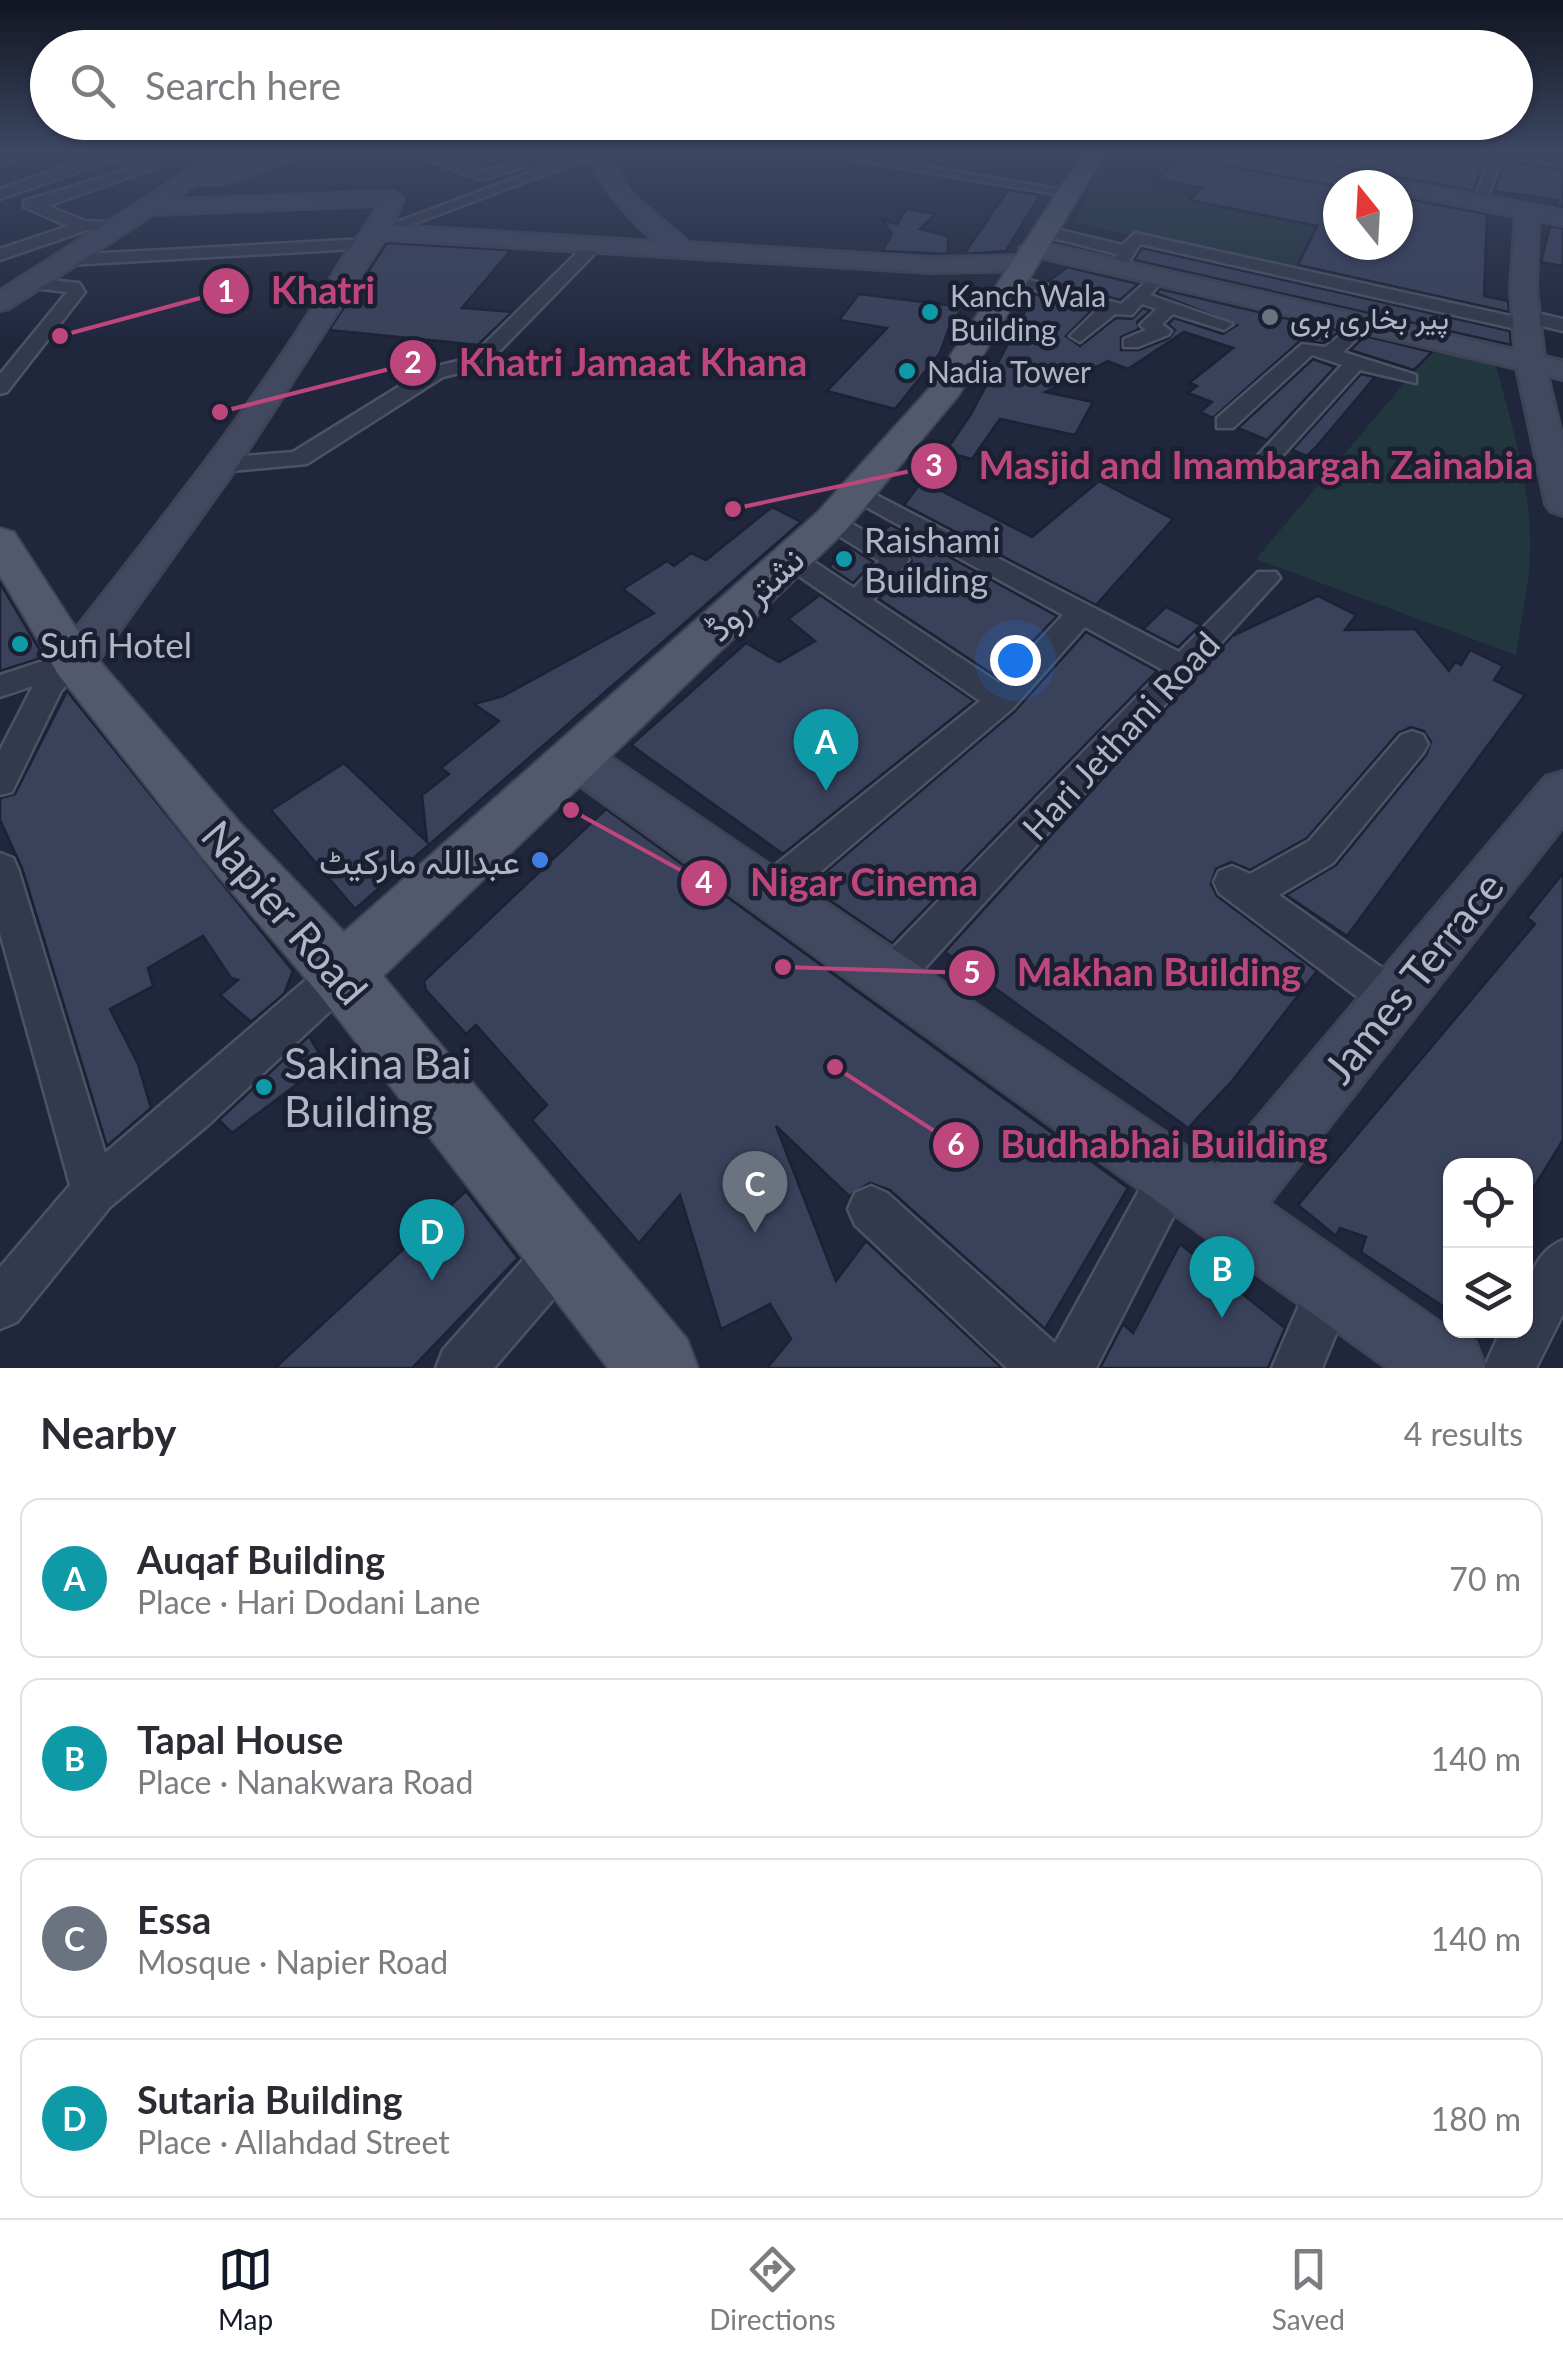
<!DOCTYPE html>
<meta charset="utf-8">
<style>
:root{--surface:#fff;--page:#f7f7f7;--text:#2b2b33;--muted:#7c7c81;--line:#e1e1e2;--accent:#111827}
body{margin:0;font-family:Lato,Vazirmatn,sans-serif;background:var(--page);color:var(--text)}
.controls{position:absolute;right:30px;bottom:30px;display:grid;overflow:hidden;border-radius:20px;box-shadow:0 2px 8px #0004}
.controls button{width:90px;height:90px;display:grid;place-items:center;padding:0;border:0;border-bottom:2px solid var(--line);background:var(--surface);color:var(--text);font:50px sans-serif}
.compass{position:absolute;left:1323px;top:170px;width:90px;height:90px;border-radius:50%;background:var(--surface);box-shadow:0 2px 8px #0004;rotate:342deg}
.you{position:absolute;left:1015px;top:660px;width:35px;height:35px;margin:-25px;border:8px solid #fff;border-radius:50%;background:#1a73e8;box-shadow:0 0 0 15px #1a73e833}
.badge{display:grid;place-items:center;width:65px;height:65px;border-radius:50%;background:var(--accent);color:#fff;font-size:32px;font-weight:700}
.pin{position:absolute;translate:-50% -82px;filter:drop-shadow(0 2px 5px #0008)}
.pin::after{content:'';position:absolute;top:52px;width:35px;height:30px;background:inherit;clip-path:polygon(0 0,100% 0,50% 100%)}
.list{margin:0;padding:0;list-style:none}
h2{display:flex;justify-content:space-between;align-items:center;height:130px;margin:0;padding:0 40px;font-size:42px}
h2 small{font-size:32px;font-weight:400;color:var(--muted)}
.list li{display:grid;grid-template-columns:65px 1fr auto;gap:30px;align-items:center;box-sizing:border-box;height:160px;margin:0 20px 20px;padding:0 20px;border:2px solid var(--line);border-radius:20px}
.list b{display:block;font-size:38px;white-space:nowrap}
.list p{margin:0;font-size:32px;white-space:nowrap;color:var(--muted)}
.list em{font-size:32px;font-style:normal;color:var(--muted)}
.icon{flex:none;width:55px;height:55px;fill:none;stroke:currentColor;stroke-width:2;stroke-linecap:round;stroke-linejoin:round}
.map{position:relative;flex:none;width:1563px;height:1368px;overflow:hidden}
.search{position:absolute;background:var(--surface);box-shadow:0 2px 8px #0004;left:30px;right:30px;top:30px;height:110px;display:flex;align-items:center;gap:25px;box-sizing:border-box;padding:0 35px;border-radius:55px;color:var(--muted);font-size:38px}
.sheet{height:850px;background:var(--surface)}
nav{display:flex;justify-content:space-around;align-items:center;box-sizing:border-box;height:140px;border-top:2px solid var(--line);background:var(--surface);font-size:28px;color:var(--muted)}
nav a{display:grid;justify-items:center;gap:5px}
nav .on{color:var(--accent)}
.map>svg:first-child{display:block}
.green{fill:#22363e}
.building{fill:#3a415b;stroke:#1c2133;stroke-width:2.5}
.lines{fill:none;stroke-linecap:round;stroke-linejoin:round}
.street-casing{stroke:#4d5264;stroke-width:5}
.secondary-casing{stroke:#3e4355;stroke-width:6}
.primary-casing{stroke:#3e4355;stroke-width:4}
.street{fill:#343a4d;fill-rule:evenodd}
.secondary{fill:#424860;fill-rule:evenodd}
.primary{fill:#52596d;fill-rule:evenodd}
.culture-dot{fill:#0f9aa8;stroke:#1a1f31;stroke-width:4}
.worship-dot{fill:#6b7280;stroke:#1a1f31;stroke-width:4}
.shop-dot{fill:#3f7fe0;stroke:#1a1f31;stroke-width:4}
.labels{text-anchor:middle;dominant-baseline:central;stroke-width:9;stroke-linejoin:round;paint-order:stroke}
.far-poi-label{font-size:30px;fill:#b0b5c8;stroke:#1a1f31;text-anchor:start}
.poi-label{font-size:35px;fill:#b0b5c8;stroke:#1a1f31;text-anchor:start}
.street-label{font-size:35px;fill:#b0b5c8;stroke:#1a1f31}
.near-street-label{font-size:42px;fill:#b0b5c8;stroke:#1a1f31}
.near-poi-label{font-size:42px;fill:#b0b5c8;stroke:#1a1f31;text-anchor:start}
.leader{fill:none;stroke:#bd477c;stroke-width:4}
.callout-dot{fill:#bd477c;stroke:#1a1f31;stroke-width:4}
.mark-label{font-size:30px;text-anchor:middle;font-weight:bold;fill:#fff}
.callout-label{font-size:38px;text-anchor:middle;font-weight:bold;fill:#bd477c;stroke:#1a1f31;stroke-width:9;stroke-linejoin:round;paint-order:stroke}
</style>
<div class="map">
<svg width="1563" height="1368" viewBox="0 0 1563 1368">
<rect width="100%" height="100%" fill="#20273d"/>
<g class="green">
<polygon points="1095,175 1307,224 1315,229 1296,273 1074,222"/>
<path d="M1439,342L1493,355C1511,423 1536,498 1529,570C1526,598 1520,627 1516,655L1256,559Z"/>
</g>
<g class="building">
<polygon points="1180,152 1190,152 1203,162 1338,186 1338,245 1398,245 1398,197 1487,214 1484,296 1508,301 1509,312 1298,265 1317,226 1189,200 1202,188 1157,179 1179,161"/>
<polygon points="1256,152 1487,152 1474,191"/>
<polygon points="1505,160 1563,170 1563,207 1556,206 1558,200 1494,191"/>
<polygon points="1008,190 1040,195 1006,251 964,254"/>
<polygon points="906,209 935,214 920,229 948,236 948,254 882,251 892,234 882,220 897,224"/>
<polygon points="1550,226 1563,228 1563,266 1541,262"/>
<polygon points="387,243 511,250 462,308 512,312 478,345 329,330"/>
<polygon points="1142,248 1510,331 1511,345 1134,260"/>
<polygon points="1067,267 1138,284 1120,300 1049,281"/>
<polygon points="1160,289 1340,331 1324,343 1300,341 1213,418 1200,412 1212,402 1188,393 1197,386 1189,383 1233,348 1184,332 1128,369 1108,361 1045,392 1093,402 1075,435 1000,419 972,459 945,452 971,414 1034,294 1091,311 1066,336 1080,346 1116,318 1132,319 1143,308 1150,311 1137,322 1139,329 1121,337 1121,350 1139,350 1169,338 1175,330 1168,324 1174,318 1223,334 1237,325 1156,293"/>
<polygon points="859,294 963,307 949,328 940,353 895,409 827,391 887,328 839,320"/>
<polygon points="1365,336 1432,352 1414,370 1350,350"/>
<polygon points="1313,359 1335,367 1267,440 1238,428"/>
<polygon points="1361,374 1375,377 1316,447 1307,456 1292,450"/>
<polygon points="922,481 1032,537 1099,481 1173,519 1096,605 904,505"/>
<polygon points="772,507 801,522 355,909 271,810 344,763 427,842 422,795 449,774 441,768 499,721 474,704 503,696 654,613 623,589 667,561 674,566 691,553 706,560"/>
<polygon points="891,525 1057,616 998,678 879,599 912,561 907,550 877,534"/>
<polygon points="849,546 873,562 853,583 829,567"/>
<polygon points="0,583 44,657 0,671"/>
<polygon points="820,595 974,701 783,854 631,745 746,643 779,662 815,641 788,619"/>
<polygon points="1318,596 1356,615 1345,630 1415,629 1449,671 1455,662 1461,665 1470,650 1503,666 1494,680 1525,695 1347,936 1286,895 1336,865 1426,755 1431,742 1424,731 1411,727 1398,733 1307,838 1250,870 1231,862 1216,869 1211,884 1217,896 1317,971 1232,1081 1188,1128 945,952 1232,636"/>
<polygon points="1166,607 1201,625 1178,647 1143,629"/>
<polygon points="1086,632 1157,671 892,943 809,886 1015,711"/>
<polygon points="67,691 293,971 284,994 251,1022 220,995 238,980 231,978 203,936 148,968 153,986 110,1009 138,1064 151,1108 107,1146 22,868 0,820 0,798 15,794"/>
<polygon points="606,809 1128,1188 1045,1329 890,1190 870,1183 849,1196 776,1126 836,1281 866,1241 1002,1368 767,1368 791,1339 770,1304 721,1329 680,1195 639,1243 532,1120 547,1105 476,1025 466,1034 426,990 424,981"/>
<polygon points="1563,873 1563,1140 1526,1200 1526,1166 1450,1166 1450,1311 1361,1252 1366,1237 1340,1228 1336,1236 1298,1205 1535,924 1527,918"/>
<polygon points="309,1036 325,1063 232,1133 219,1120"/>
<polygon points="466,1191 518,1258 412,1368 275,1368"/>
<polygon points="1180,1244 1285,1328 1268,1368 1100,1368 1123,1324 1133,1333"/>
</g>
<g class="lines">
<g class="street-casing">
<g id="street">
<polygon points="108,152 128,152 125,155 155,168 48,206 85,221 128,223 128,229 85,231 0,260 0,249 68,226 24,207 24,201 134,168 112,160 0,199 0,189"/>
<polygon points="408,152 428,152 482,171 518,163 525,167 481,180"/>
<polygon points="585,152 605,152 384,235 370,232"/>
<polygon points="811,152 843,152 1074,192 1067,196"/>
<polygon points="1491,152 1563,158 1563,166 1503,156 1486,202 1473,205"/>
<polygon points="1043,226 1122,245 1135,233 1515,317 1524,310 1563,319 1563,331 1534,324 1525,331 1140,244 1122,273 1116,274 1107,269 1117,254 1037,234 1037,228"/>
<polygon points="367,239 375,244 373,248 68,265 59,260 68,255"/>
<polygon points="587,243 601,247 484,367 443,377 307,464 221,472 209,465 221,458 293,452 429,368 470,358"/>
<polygon points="1155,274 1164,279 1150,295 1233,324 1224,330 1173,314 1162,324 1171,331 1168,335 1138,347 1124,347 1124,339 1146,330 1140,325 1157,309 1142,304 1132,315 1115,314 1080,342 1070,336 1098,309 1005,281 1014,276 1121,304"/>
<polygon points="31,278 79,283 85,292 7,392 0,394 0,374 67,292 25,287 25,279"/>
<polygon points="1363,318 1372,324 1343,352 1416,375 1416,383 1360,370 1263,477 1247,477 1247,467 1342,365 1312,355 1233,428 1217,428 1217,418 1302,344 1325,347"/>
<polygon points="857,485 1179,652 1258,572 1276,572 1280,578 904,991 890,997 876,991 871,978 876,965 1163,670 1085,627 1013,708 780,906 767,910 754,906 749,894 754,882 980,701 783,565 779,559 783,553 801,553 854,588 879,561 823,526 819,521 823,516 832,513 905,553 909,559 905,565 873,600 999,683 1063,615 848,497 845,492 848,487"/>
<polygon points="74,651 84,654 89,662 61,691 12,792 0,795 0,750 33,686 0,697 0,675"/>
<polygon points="1412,731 1423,735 1428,744 1423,753 1333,863 1279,895 1408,986 1414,1000 1408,1014 1394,1019 1380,1014 1219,893 1214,882 1219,871 1232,866 1250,874 1309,841 1401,735"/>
<polygon points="0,853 13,858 18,869 105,1153 328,961 342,955 356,961 361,974 356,987 208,1125 110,1207 17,1322 0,1329 0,1267 70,1185 0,933"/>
<polygon points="1173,1152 1189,1158 1195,1174 1096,1368 1007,1368 855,1225 848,1209 855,1193 871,1186 887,1193 1055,1343 1157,1158"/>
<polygon points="564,1226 581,1233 588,1250 581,1267 494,1368 436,1368 443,1350 547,1233"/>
<path d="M1563,1240V1314L1536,1368H1484L1501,1330H1526C1526,1295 1526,1256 1563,1240Z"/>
<polygon points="1332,1261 1349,1268 1356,1285 1322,1368 1272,1368 1315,1268"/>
</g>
</g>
<g class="secondary-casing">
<g id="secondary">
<polygon points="6,152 33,152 0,167 0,154"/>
<path d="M280,152H309L223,184L196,183L172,200L392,192L403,198L392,226L657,242C626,217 602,189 588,152H608L630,193L689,243L931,258L1024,256L1036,263L1024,270L931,272L384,239L238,465L89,673L74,677L59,673L53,662L59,651C157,525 260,400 341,262C353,242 369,227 378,205L153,214L9,308L0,310V291L201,163L230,160L242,165Z"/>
<polygon points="1194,152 1236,152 1563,211 1563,225 1538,220 1536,288 1544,357 1563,361 1563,379 1547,375 1563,442 1563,515 1551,511 1546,504 1517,368 1032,255 1020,248 1032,241 1515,350 1511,288 1516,216 1398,193 1398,185 1354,185 1204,158"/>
<polygon points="576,740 592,745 1216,1167 1546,777 1563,772 1563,826 1269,1203 1450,1330 1475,1342 1485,1368 1388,1368 560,771 553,758 560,745"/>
</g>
</g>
<g class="primary-casing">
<polygon id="primary" points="1084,152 1106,152 958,396 846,530 383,976 687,1339 698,1368 608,1368 320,995 203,858 58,674 0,576 0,528 14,532 90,650 241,824 344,932 818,512 928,390"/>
</g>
<use href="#street" class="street"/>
<use href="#secondary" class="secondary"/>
<use href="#primary" class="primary"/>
</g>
<linearGradient id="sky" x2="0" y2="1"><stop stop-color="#121522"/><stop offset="0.44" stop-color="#3c4762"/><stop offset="1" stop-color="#3c4762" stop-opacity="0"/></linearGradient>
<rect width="1563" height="343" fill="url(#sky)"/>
<g class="culture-dot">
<circle cx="930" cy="312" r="10"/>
<circle cx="907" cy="371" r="10"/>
<circle cx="844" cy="559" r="10"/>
<circle cx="20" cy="644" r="10"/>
<circle cx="264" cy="1087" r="10"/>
</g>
<circle class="worship-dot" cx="1270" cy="317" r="10"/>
<circle class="shop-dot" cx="540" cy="860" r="10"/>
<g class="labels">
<g class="far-poi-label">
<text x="950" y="295">Kanch Wala<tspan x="950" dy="34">Building</tspan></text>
<text x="1290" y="317">پیر بخاری ہری</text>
<text x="927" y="371">Nadia Tower</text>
</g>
<g class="poi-label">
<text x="864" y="539">Raishami<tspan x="864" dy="40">Building</tspan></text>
<text x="40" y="644">Sufi Hotel</text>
<text x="520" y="860" text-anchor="end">عبداللہ مارکیٹ</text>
</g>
<g class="street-label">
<text transform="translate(754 593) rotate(-43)">نشتر روڈ</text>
<text transform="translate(1120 735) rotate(-47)">Hari Jethani Road</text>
</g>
<g class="near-street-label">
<text transform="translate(285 912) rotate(49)">Napier Road</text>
<text transform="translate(1413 977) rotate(-51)">James Terrace</text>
</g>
<g class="near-poi-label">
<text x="284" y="1063">Sakina Bai<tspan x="284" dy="48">Building</tspan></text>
</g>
</g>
<path class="leader" d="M60 336L226 291M220 412L413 363M733 509L934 466M571 810L704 883M783 967L972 973M835 1067L956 1145"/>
<g class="callout-dot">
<circle cx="60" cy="336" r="10"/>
<circle cx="220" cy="412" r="10"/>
<circle cx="733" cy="509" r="10"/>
<circle cx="571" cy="810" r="10"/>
<circle cx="783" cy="967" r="10"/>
<circle cx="835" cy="1067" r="10"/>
<circle cx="226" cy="291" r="25"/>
<circle cx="413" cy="363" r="25"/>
<circle cx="934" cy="466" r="25"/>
<circle cx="704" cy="883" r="25"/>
<circle cx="972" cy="973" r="25"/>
<circle cx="956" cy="1145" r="25"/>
</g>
<g class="mark-label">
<text x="226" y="302">1</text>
<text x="413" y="373">2</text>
<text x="934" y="476">3</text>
<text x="704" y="893">4</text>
<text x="972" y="983">5</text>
<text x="956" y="1155">6</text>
</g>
<g class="callout-label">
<text x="323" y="304">Khatri</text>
<text x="633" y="376">Khatri Jamaat Khana</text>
<text x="1256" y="479">Masjid and Imambargah Zainabia</text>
<text x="864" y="896">Nigar Cinema</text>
<text x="1159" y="986">Makhan Building</text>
<text x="1164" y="1158">Budhabhai Building</text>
</g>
</svg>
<div class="controls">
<button><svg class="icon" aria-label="locate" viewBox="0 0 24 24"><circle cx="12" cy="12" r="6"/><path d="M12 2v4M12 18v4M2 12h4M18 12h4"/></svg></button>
<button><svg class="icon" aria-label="layers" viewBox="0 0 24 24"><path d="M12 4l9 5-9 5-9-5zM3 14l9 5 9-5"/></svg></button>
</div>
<svg class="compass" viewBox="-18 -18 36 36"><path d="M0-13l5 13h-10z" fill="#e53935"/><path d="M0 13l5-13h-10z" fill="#7c7c81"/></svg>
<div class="you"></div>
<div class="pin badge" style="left:826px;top:791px;background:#0f9aa8">A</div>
<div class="pin badge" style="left:1222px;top:1318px;background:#0f9aa8">B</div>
<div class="pin badge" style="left:755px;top:1233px;background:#6b7280">C</div>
<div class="pin badge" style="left:432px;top:1281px;background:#0f9aa8">D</div>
<div class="search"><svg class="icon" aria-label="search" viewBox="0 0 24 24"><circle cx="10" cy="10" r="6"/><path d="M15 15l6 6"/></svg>Search here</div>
</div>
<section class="sheet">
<h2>Nearby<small>4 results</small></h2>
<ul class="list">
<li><span class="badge" style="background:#0f9aa8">A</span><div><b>Auqaf Building</b><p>Place · Hari Dodani Lane</p></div><em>70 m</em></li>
<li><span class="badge" style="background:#0f9aa8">B</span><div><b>Tapal House</b><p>Place · Nanakwara Road</p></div><em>140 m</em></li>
<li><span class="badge" style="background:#6b7280">C</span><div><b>Essa</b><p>Mosque · Napier Road</p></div><em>140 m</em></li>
<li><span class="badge" style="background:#0f9aa8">D</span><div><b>Sutaria Building</b><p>Place · Allahdad Street</p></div><em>180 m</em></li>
</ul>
</section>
<nav>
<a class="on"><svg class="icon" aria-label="map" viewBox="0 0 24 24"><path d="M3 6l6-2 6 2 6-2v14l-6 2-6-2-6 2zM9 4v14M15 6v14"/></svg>Map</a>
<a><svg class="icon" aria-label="directions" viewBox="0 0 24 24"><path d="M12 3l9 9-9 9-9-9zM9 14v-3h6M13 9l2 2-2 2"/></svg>Directions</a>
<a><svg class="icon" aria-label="saved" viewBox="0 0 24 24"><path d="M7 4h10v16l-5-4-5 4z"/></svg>Saved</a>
</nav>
